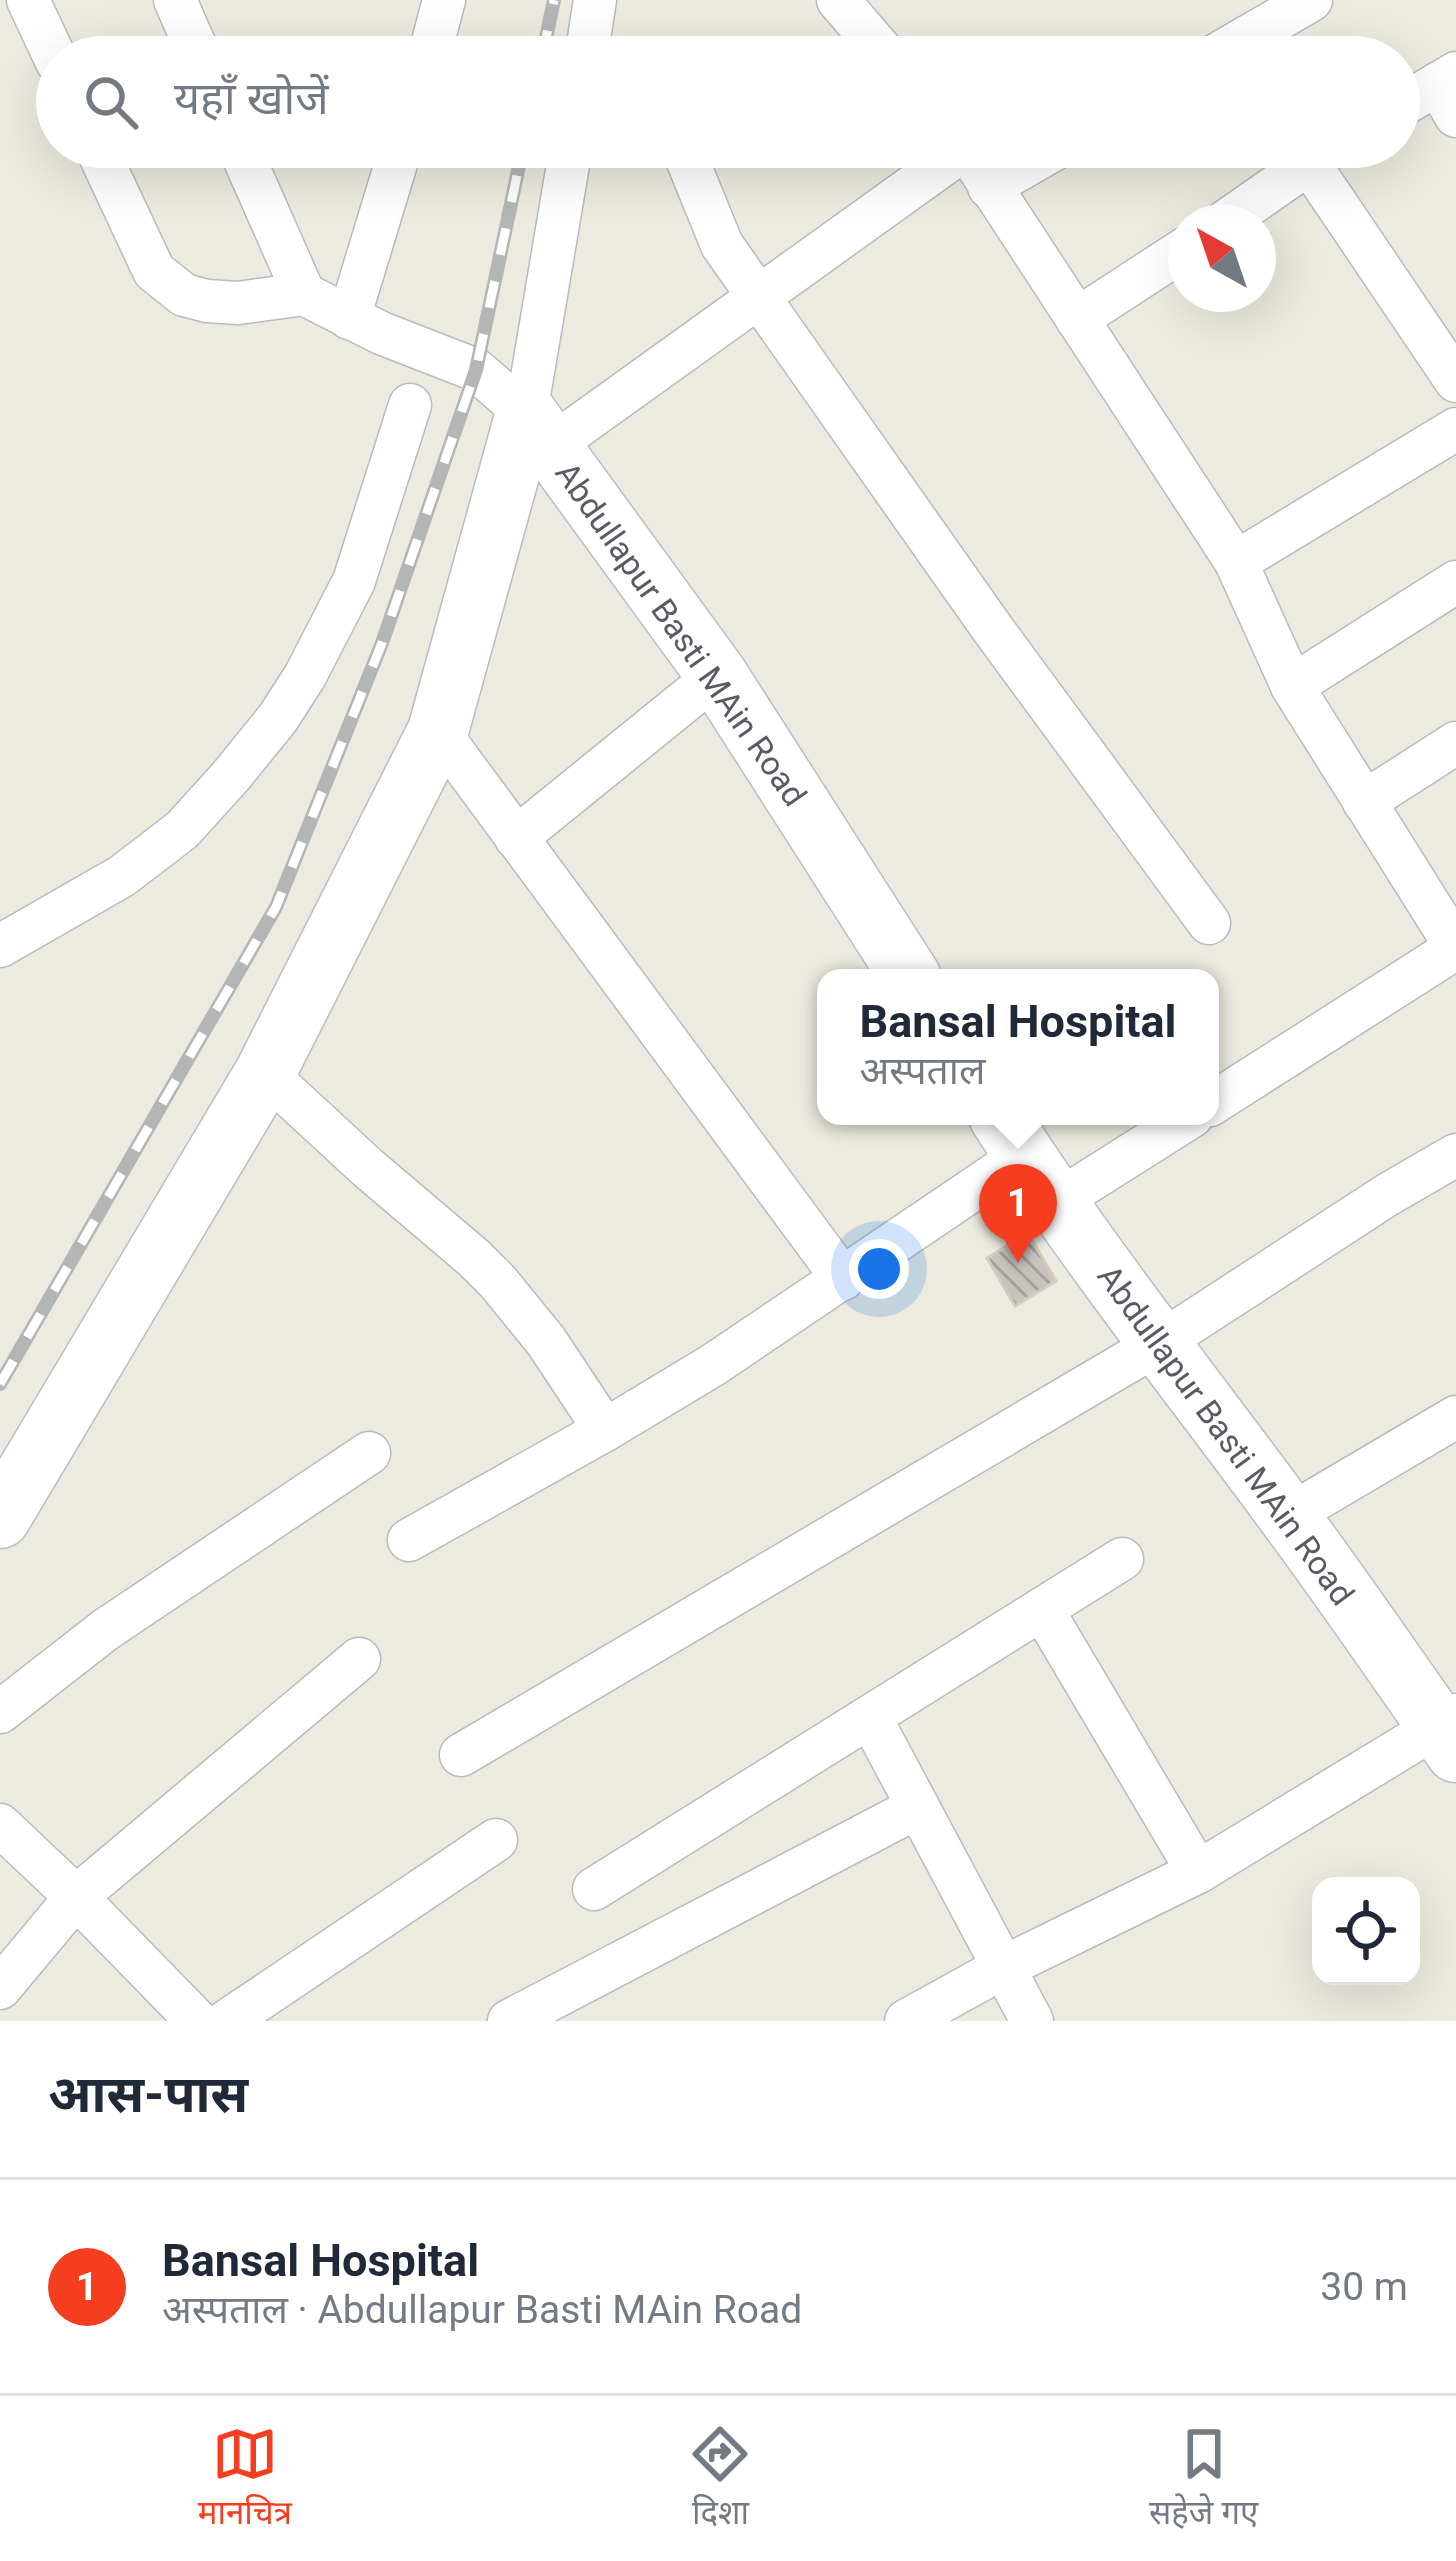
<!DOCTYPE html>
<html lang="hi">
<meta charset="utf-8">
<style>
:root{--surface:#fff;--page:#f6f6f7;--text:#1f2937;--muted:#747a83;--line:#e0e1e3;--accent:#f43e1f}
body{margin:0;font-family:Roboto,"Noto Sans Devanagari",sans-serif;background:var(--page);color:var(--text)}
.controls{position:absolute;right:36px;bottom:36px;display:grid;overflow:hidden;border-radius:24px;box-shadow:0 12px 48px #0002}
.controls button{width:108px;height:108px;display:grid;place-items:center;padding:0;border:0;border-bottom:3px solid var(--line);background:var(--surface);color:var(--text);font:60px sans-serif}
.compass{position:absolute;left:1168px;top:204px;width:108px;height:108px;border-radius:50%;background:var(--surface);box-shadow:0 12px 48px #0002;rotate:320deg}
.you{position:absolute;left:879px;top:1269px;width:42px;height:42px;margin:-30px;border:9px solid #fff;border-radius:50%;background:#1a73e8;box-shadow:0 0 0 18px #1a73e833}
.badge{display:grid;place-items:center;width:78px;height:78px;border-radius:50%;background:var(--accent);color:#fff;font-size:39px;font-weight:700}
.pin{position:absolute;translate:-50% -99px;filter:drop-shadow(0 3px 6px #0008)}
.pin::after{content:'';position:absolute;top:63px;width:42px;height:36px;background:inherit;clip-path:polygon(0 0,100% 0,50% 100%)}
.popup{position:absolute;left:817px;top:969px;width:402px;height:156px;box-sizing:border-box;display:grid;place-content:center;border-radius:24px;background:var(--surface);filter:drop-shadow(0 3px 9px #0005);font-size:39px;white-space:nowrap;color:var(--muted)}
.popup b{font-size:45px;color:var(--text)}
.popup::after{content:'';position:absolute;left:50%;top:100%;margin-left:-24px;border:24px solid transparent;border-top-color:var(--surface)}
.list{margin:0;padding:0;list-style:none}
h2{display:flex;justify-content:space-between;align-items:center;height:156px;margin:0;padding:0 48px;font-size:51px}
h2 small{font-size:39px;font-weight:400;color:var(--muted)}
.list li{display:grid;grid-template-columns:78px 1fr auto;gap:36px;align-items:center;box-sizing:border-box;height:216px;padding:0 48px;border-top:3px solid var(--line)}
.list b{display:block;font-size:45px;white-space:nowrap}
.list p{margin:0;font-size:39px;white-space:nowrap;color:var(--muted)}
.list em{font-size:39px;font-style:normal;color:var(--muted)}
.icon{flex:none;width:66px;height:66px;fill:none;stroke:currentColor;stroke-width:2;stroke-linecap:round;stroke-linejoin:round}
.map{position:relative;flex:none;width:1456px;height:2021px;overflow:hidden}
.search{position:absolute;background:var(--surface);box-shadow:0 12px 48px #0002;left:36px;right:36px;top:36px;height:132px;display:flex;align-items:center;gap:30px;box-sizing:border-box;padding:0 42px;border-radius:66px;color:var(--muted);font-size:45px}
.sheet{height:372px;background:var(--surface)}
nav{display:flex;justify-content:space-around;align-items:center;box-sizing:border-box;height:168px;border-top:3px solid var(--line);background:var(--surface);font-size:33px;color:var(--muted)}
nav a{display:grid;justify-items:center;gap:6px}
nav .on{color:var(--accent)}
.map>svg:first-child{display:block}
.building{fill:url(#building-back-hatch);stroke:#d2cdbe;stroke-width:3}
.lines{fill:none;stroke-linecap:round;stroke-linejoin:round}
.street-casing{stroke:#b8bac0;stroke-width:45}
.secondary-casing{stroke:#b9bcc3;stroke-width:63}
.street{stroke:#fff;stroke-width:42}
.secondary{stroke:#fff;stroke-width:60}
.rail-casing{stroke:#b4b5b5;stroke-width:14}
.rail{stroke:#fff;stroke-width:9;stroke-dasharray:27;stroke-linecap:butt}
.labels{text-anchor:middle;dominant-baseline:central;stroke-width:10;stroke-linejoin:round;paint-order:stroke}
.street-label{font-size:33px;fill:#585c62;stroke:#fff}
</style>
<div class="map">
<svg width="1456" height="2021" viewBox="0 0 1456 2021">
<defs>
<pattern id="building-back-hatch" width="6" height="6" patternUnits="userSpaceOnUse" patternTransform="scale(3)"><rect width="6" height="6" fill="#c8c4bd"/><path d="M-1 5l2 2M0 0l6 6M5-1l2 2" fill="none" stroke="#a5a29d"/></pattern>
</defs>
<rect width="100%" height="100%" fill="#edebdf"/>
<polygon class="building" points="1028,1233 1056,1281 1015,1306 987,1258"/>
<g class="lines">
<g class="street-casing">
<g id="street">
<polyline points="28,0 57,62"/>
<polyline points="175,0 200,57"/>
<polyline points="838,0 887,57"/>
<polyline points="429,57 444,0"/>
<polyline points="586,57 595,0"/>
<polyline points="1213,57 1311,0"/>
<polyline points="1437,84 1456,116"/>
<polyline points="1399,107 1456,73"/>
<polyline points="96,147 154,271 184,295 207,301 238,303 304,294"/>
<polyline points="239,147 304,294 381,333 476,370 526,413"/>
<polyline points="682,147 722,245 992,628 1209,923"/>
<polyline points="965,147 1236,562 1292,686 1456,947"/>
<polyline points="1308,162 1456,381"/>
<polyline points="989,187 1058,147"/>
<polyline points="1225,222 1332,147"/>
<polyline points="349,318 401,147"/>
<polyline points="1077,319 1186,248"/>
<polyline points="526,413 571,147"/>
<polyline points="551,446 966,148"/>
<polyline points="1236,562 1456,429"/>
<polyline points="1292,686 1456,582"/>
<polyline points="438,731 843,1279"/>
<polyline points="1364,802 1456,743"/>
<polyline points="516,838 717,675"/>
<polyline points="0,946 122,876 182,830 231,776 278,718 305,676 354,581 410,405"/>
<polyline points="265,1073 368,1168 474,1258 498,1282 546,1341 605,1430"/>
<polyline points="1210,1105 1456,948"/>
<polyline points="1056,1202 1192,1116"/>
<polyline points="1288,1516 1456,1417"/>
<polyline points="409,1540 605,1430 713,1365 1024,1155"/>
<polyline points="1042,1609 1198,1872"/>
<polyline points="0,1712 105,1630 369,1453"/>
<polyline points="870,1717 1032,2021"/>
<polyline points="461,1755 1158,1344 1387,1195 1456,1155"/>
<polyline points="0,1825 76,1897 197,2021"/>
<polyline points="594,1889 1122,1559"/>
<polyline points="0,1988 76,1897 359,1659"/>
<polyline points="227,2021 496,1840"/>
<polyline points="509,2021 918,1807"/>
<polyline points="906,2021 1004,1967 1198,1872 1456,1715"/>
</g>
</g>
<g class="secondary-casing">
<g id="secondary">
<polyline points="526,413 717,675 911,978"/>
<path d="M999,1116C1087,1254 1190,1382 1287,1514C1345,1592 1400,1673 1456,1752"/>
<polyline points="0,1518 265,1073 438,731 526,413"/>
</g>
</g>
<use href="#street" class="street"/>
<use href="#secondary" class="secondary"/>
<g class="rail-casing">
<g id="rail">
<polyline points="542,57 554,0"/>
<polyline points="0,1384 276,907 382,643 476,370 523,147"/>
</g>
</g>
<use href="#rail" class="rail"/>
</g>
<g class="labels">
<g class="street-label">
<text transform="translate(681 634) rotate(55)">Abdullapur Basti MAin Road</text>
<text transform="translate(1226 1435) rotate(54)">Abdullapur Basti MAin Road</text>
</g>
</g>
</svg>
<div class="controls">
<button><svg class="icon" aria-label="locate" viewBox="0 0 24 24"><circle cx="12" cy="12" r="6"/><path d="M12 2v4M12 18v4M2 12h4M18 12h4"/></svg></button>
</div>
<svg class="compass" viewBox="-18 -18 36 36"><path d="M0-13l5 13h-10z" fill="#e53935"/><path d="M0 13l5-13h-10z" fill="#747a83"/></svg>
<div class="you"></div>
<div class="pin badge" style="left:1018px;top:1263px">1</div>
<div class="popup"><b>Bansal Hospital</b>अस्पताल</div>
<div class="search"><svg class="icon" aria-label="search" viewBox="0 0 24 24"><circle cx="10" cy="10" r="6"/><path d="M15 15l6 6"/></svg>यहाँ खोजें</div>
</div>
<section class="sheet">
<h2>आस-पास<small></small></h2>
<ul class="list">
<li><span class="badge">1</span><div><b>Bansal Hospital</b><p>अस्पताल · Abdullapur Basti MAin Road</p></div><em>30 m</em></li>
</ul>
</section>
<nav>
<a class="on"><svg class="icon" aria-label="map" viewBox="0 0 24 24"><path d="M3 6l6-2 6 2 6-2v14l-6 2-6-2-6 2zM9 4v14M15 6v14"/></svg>मानचित्र</a>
<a><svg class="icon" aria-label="directions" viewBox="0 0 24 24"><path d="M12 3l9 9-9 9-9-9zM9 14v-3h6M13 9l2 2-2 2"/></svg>दिशा</a>
<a><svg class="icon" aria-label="saved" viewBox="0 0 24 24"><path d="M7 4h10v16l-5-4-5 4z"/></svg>सहेजे गए</a>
</nav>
